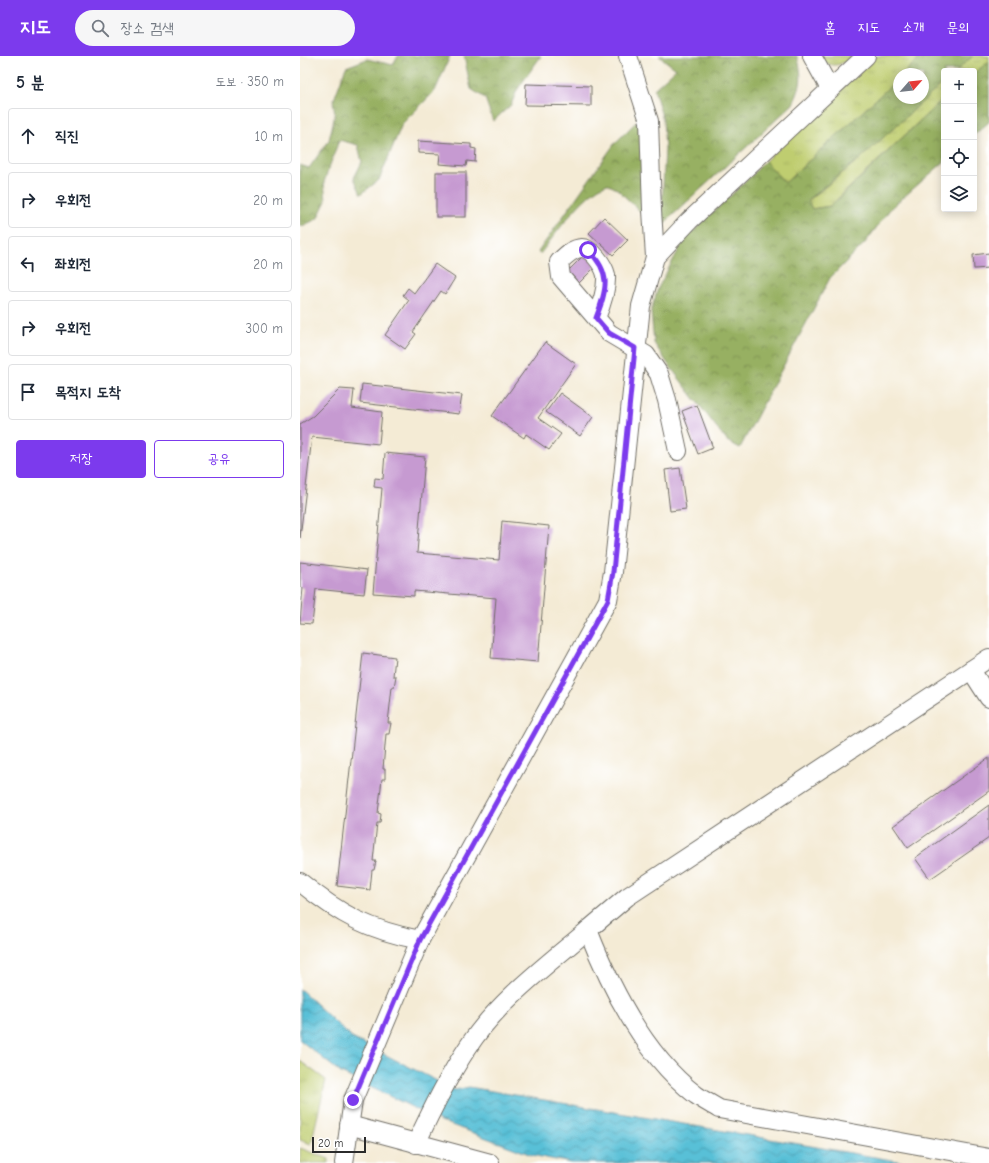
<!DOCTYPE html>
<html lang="ko">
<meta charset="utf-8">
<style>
:root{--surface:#fff;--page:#f6f6f7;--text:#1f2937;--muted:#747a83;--line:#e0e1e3;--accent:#7c3aed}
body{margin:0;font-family:"Comic Neue","Poor Story",sans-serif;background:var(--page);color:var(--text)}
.controls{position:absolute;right:12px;top:12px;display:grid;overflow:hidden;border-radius:4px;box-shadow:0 2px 10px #0003}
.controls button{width:36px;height:36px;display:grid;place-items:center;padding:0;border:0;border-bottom:1px solid var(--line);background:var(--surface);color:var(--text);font:20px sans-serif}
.compass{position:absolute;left:593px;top:12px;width:36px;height:36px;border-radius:50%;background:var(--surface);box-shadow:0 2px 10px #0003;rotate:62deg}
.scale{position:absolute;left:12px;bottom:10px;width:54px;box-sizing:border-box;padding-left:4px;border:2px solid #2b2b2b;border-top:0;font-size:11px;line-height:14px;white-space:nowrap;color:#2b2b2b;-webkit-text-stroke:3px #fff;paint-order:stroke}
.stop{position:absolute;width:12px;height:12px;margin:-9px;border:3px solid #7c3aed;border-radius:50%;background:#fff}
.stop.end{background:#7c3aed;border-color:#fff;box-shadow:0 1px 4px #0008}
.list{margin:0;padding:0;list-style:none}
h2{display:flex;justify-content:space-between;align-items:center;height:52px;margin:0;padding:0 16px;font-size:17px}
h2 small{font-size:13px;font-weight:400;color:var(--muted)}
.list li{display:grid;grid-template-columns:26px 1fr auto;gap:12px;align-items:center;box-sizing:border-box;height:56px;margin:0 8px 8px;padding:0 8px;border:1px solid var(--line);border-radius:4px}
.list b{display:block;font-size:15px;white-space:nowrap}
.list em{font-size:13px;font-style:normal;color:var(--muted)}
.actions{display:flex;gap:8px;padding:12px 16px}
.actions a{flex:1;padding:9px 0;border:1px solid var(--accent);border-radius:4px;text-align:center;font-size:14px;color:var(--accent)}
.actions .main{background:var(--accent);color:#fff}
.icon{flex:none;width:22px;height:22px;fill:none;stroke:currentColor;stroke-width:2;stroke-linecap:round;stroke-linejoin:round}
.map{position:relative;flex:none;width:689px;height:1107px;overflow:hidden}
header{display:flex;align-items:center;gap:24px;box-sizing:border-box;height:56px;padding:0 20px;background:var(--accent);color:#fff}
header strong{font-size:19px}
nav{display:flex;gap:22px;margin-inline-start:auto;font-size:14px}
.search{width:280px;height:36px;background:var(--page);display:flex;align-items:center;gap:10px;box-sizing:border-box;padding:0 14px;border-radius:22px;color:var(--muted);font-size:15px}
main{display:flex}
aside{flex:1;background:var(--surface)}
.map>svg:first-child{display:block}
.grass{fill:url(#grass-tufts);stroke:#757c4e}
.forest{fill:url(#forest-crowns);stroke:#616e46}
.water{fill:url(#water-waves);stroke:#427681}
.building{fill:#c69ad1}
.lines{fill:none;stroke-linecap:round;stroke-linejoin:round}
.minor-casing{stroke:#716e66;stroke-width:20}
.minor{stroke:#fff;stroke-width:18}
.route{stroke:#7c3aed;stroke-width:5}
</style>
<header>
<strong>지도</strong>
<div class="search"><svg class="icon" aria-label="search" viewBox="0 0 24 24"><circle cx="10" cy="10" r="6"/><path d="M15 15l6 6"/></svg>장소 검색</div>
<nav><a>홈</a><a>지도</a><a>소개</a><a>문의</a></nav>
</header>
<main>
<aside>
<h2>5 분<small>도보 · 350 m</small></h2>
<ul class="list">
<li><svg class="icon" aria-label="ahead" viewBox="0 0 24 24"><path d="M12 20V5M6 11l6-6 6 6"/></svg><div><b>직진</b></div><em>10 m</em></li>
<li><svg class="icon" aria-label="right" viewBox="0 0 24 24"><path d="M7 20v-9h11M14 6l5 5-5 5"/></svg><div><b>우회전</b></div><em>20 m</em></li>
<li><svg class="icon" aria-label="left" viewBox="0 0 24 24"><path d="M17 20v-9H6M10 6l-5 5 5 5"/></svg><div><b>좌회전</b></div><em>20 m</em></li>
<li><svg class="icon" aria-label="right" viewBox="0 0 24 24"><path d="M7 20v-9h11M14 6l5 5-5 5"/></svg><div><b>우회전</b></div><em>300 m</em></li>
<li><svg class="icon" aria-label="arrive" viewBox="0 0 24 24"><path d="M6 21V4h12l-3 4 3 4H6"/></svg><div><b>목적지 도착</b></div></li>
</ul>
<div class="actions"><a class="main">저장</a><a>공유</a></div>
</aside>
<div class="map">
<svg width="689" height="1107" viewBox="0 0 689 1107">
<defs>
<pattern id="grass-tufts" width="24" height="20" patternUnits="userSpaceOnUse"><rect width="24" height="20" fill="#bfcd70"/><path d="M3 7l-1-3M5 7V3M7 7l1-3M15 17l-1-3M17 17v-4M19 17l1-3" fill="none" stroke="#a4b061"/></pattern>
<pattern id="forest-crowns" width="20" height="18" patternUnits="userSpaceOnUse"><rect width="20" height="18" fill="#97b062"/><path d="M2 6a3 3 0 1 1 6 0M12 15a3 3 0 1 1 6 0" fill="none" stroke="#7b8f51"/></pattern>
<pattern id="water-waves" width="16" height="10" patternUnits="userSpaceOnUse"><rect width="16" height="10" fill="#59c0d7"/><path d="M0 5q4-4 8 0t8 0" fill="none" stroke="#4a9caf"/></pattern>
</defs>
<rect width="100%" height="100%" fill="#fff"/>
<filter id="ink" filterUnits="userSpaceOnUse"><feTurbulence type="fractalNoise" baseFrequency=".025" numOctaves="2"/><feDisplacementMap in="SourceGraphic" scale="8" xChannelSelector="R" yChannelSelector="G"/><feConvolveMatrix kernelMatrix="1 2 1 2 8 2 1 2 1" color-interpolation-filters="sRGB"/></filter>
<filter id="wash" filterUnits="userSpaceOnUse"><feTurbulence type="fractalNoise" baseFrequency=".012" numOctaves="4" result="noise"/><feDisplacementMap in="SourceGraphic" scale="16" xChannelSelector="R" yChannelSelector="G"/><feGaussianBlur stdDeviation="0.9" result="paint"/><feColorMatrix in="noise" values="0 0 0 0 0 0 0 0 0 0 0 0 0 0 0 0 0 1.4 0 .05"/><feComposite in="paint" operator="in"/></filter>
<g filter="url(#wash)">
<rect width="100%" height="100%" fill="#f4ebd5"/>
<g class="grass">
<path d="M517,0H552C538,12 530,12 517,0Z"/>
<polygon points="577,0 622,0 603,18 599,18 599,22 485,127 465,105"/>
<polygon points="673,0 689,0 689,6 674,17 674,15 656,15"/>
<polygon points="644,26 644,42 530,150 511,153 508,145 563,100"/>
<polygon points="0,1005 26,1024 11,1088 0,1084"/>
<polygon points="0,1092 29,1103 29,1107 0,1107"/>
</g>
<g class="forest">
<polygon points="98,0 150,0 135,35 102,68 79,124 61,138 54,122 62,106 58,89 39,84 24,126 26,145 17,163 0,171 0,109 9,112 29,84 35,58 33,46 46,11 67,3 93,9"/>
<polygon points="164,0 241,0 217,34 211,49 193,65 185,42 171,33"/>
<path d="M359,0H497C503,20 502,29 493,48L361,170L365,93L363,64L354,33L376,13Z"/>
<polygon points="622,0 673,0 656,15 644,15 644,26 563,100 508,144 512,153 531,150 644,42 644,106 591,152 565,187 530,222 440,392 427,385 368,308 354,287 351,255 358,232 384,184 453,118 465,105 485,127 599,22 599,42 623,42 623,18 603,18"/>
<polygon points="689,6 689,66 674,79 674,17"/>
<path d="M335,67H341L344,79L343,158L317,133L307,128C282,138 257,177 240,198L238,196L315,87Z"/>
</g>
<polygon class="water" points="0,933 52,982 155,1034 169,1031 609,1107 271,1107 232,1099 141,1065 41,1017 0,984"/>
<g id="blocks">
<g class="building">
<polygon points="226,28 291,30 291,50 225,49"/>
<polygon points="118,85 171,88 171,92 176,93 175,106 167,105 166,110 139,108 140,98 118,97"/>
<rect x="136" y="116" width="30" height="45"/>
<polygon points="304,161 328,184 313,199 289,177"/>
<polygon points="689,197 689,212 674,213 673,199"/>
<polygon points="285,198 296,210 279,227 268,215"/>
<polygon points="135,208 155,222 145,238 141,235 113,276 116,278 105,293 85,279 109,244 103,239 108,232 114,237"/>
<polygon points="245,286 276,308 238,362 261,378 249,394 226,378 224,382 192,360"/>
<polygon points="62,328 162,339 159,358 60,347"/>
<polygon points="40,333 54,334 52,352 82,356 79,388 12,381 0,482 0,368 13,360"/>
<polygon points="260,337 293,361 280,380 246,356"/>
<polygon points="397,349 413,392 398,398 382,355"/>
<polygon points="85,397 125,401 117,497 199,504 202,465 249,470 238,606 191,602 196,542 114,535 114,540 73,537 82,432 74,431 75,422 83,423"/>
<polygon points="380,412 386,453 370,455 365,414"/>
<polygon points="0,506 67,514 64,538 16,533 12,568 0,567 3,532 0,531"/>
<polygon points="63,597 95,601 93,620 96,620 94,631 92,631 88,667 91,667 89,678 86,678 83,713 85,713 85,723 82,723 78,757 81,758 80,767 77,767 73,805 76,805 74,814 72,814 70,834 37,830"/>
<polygon points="689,702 689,735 608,792 593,770"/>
<polygon points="689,749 689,782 630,823 615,802"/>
</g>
</g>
</g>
<g filter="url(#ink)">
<use href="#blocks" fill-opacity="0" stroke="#716e66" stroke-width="1"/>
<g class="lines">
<g class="minor-casing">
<g id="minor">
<polyline points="328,0 349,65 352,154 355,201"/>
<polyline points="512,0 530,33"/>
<path d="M296,262C301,250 307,233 306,219C304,210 292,192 282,192C273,192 265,200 259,206L261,221L309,277L346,299L359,318L367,344L378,395"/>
<path d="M689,602L327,841L288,874C311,933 345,1000 396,1039C403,1044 411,1048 419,1053L689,1102"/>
<polyline points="671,614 689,642"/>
<path d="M0,826C40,859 69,874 120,884L308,544L313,516L341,250L355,201L389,165L566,0"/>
<polyline points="49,1069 190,1107"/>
<path d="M116,1088C131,1055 148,1021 168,991C197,946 248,908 288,874"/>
<polyline points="44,1107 53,1044 120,884"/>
</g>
</g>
<use href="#minor" class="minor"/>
</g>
</g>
<g class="lines" filter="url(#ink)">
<path class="route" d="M53,1044L120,884L308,544L313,516L335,292L309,277L296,262C307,233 312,217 288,194"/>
</g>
</svg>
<div class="controls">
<button>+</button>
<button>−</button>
<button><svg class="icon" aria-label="locate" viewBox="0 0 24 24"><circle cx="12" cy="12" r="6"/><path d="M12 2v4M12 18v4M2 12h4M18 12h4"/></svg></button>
<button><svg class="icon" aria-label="layers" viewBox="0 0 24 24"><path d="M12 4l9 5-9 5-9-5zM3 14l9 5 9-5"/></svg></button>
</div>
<svg class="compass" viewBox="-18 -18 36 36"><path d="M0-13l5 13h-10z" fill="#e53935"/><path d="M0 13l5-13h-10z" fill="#747a83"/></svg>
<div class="scale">20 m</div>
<div class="stop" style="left:288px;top:194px"></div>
<div class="stop end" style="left:53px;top:1044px"></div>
</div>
</main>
